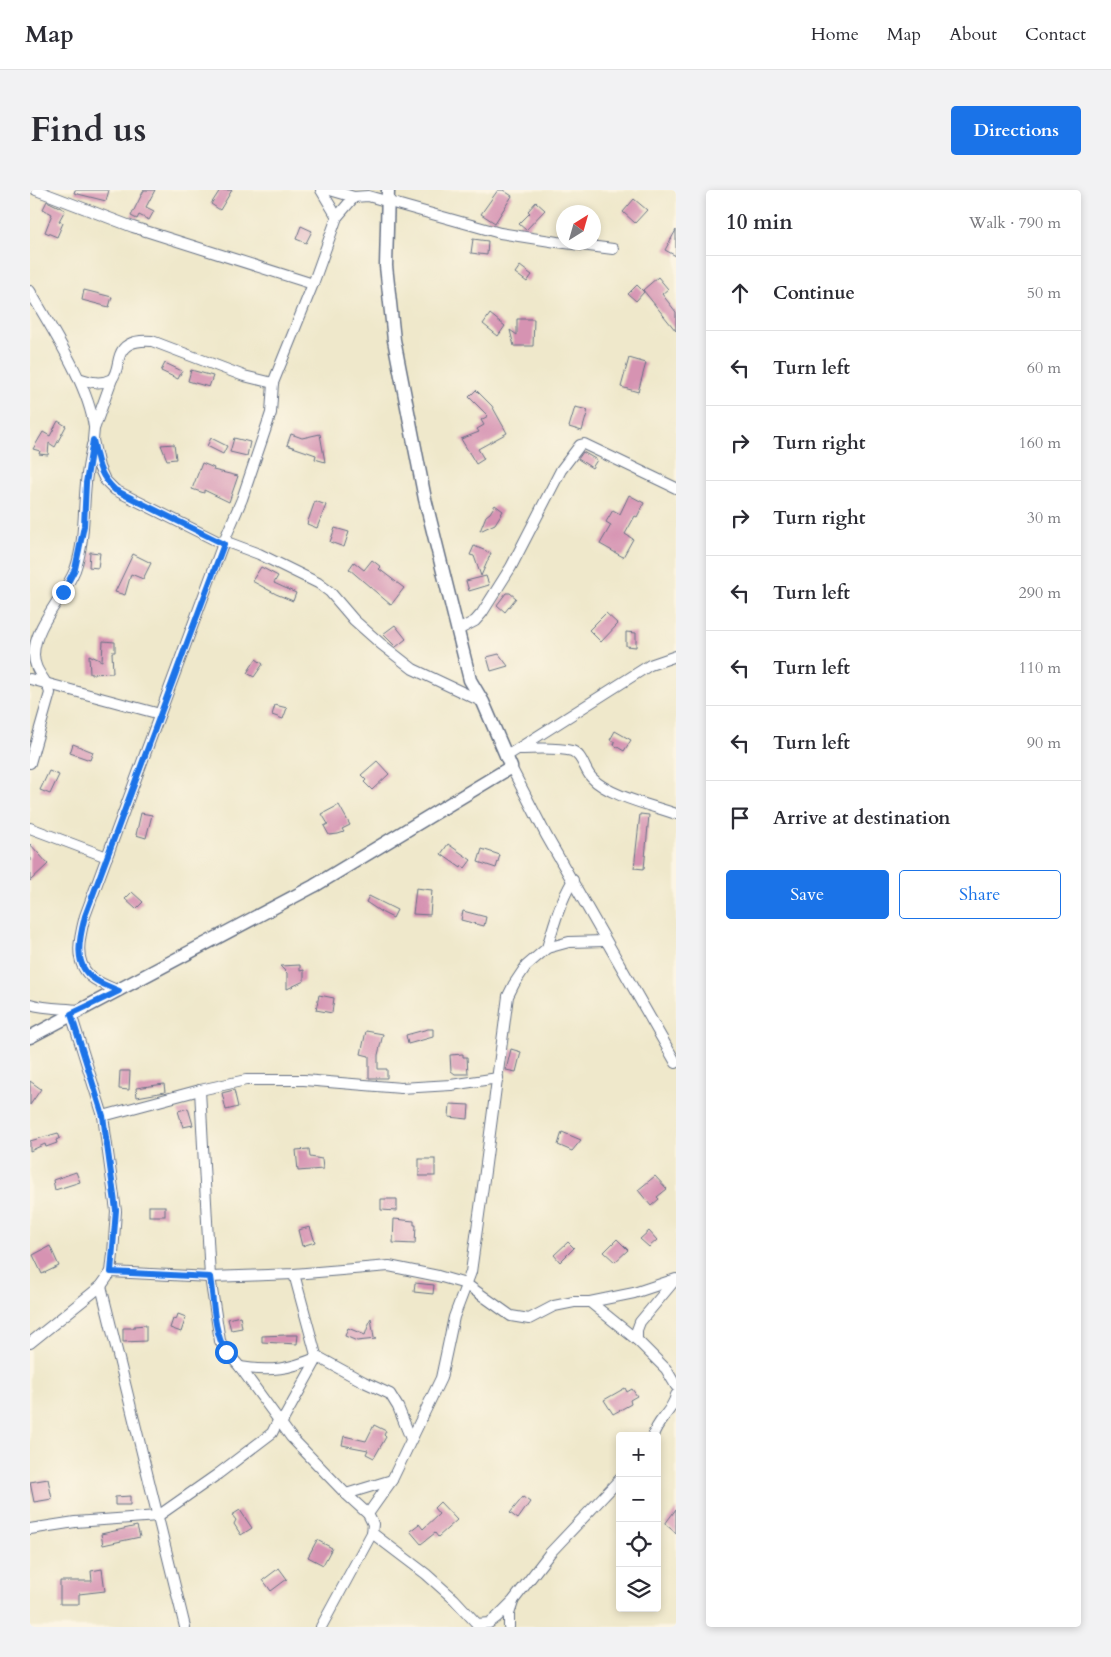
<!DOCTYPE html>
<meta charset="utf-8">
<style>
:root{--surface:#fff;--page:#f2f2f3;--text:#2b2b33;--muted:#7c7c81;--line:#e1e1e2;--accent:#1a73e8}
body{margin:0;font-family:Cardo,serif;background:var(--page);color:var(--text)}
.controls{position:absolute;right:15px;bottom:15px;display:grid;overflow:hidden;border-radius:5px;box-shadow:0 2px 8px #0003}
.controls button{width:45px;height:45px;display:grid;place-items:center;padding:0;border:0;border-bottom:1px solid var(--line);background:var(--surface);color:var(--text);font:25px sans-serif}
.compass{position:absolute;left:526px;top:15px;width:45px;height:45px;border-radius:50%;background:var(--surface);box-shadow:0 2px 8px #0003;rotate:37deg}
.stop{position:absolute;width:15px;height:15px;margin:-11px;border:4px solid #1a73e8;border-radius:50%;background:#fff}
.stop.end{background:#1a73e8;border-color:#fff;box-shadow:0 1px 5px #0008}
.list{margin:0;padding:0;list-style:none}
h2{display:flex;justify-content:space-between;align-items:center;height:65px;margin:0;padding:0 20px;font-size:21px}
h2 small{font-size:16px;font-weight:400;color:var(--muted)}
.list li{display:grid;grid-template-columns:32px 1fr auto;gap:15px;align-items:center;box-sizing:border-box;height:75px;padding:0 20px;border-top:1px solid var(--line)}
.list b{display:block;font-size:19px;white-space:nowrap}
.list em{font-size:16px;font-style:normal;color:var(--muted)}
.actions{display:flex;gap:10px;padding:15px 20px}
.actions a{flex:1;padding:11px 0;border:1px solid var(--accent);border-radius:5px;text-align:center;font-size:18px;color:var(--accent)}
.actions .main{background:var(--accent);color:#fff}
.icon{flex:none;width:28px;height:28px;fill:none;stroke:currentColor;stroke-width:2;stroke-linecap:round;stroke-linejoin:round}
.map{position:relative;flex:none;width:646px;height:1437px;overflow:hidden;border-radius:5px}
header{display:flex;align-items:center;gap:30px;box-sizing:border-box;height:70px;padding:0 25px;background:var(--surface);border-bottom:1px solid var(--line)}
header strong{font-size:24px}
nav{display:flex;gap:28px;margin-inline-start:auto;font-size:18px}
.intro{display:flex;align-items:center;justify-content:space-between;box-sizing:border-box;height:120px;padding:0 30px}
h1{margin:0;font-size:35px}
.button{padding:12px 22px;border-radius:5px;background:var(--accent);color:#fff;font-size:18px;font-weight:700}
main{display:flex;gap:30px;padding:0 30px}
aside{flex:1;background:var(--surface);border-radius:5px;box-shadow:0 2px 8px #0003}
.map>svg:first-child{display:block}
.building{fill:#d693b2}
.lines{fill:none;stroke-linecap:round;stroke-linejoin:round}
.minor-casing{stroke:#657084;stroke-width:12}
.tertiary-casing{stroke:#657084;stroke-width:15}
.minor{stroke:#fff;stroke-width:10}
.tertiary{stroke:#fff;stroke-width:12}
.route{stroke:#1a73e8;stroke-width:6}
</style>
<header>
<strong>Map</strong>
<nav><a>Home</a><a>Map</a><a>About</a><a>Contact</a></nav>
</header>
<div class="intro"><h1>Find us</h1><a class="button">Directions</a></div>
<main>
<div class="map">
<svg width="646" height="1437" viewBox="0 0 646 1437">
<rect width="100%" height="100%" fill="#fcf5e5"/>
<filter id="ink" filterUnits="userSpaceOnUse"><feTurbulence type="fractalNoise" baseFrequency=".02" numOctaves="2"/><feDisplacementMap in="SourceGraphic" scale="10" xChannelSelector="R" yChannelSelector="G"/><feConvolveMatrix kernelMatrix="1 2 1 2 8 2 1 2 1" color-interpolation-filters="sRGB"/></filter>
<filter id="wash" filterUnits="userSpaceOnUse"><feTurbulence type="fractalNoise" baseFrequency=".0096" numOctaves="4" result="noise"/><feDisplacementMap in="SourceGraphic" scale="20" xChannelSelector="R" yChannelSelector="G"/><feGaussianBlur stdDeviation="1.12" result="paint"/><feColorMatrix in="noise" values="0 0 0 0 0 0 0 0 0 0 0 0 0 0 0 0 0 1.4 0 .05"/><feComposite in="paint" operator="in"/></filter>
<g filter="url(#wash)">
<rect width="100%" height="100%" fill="#efe8cb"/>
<g id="blocks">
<g class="building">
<polygon points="45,0 79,0 76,11 44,3"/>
<polygon points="114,0 125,0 116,17 124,21 119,30 109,25 107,29 101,26"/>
<polygon points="190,0 202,0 190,20 181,14"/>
<polygon points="468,0 473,0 482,6 465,33 451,24"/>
<polygon points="604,9 617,20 605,33 593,22"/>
<polygon points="17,11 35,20 29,31 33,33 27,47 15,42 22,24 13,19"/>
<polygon points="506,12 515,20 496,40 489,34 500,23 498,21"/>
<polygon points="271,36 282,41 276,53 266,49"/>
<polygon points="646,40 646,66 635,60"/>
<polygon points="443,49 458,51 457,65 441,63"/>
<polygon points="490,76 502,85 497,92 485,83"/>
<polygon points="628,87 638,99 632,104 646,122 646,141 613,100"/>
<polygon points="607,95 614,102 606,111 598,104"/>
<polygon points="54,100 82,107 79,117 52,110"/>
<polygon points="460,124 475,136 468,146 453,134"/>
<polygon points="487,129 504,129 503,156 484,156 480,140 487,145"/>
<polygon points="599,168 616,173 608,202 591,197"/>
<polygon points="135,173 152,181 148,189 131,181"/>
<polygon points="161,180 183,186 179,197 158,191"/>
<polygon points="446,200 462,216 477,243 448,259 454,269 446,274 431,249 449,242 447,239 454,235 451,230 458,226 439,207"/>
<polygon points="545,217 558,220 552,241 539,237"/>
<polygon points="28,231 36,236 25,257 19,253 18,265 9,264 10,261 3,259 13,242 20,246"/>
<polygon points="261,244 272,248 290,244 295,272 285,269 286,265 257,255"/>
<polygon points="181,248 197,256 193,264 177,256"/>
<polygon points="204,248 220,252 217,266 200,262"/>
<polygon points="144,254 146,269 137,270 131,255"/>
<polygon points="553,262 567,270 562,278 548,269"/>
<polygon points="172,273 184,278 183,280 208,286 199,312 174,300 174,303 162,299"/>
<polygon points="599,305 614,313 607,327 605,326 595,344 603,349 593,367 570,354 581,335 576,332 583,320 590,324"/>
<polygon points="285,311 296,315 287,338 277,334"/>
<polygon points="465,315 473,321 465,334 450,341 456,326 460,323"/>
<polygon points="305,338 319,342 314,357 300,352"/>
<polygon points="444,356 461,363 451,386 444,366 440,365"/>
<polygon points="60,362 70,363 68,378 59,377"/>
<polygon points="103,364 121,373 113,389 101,384 95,405 85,402"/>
<polygon points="342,370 351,377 349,379 374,398 361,415 319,379 324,372 334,380"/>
<polygon points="231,377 248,386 244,393 266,403 263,411 246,404 222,391"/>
<polygon points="456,386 459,395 439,401 436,391"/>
<polygon points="476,403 480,403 486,408 475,422 467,415"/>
<polygon points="576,423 588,434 571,452 559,440"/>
<polygon points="365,435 376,449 366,457 353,444"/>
<polygon points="596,442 606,443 606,457 596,456"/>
<polygon points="73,451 85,452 85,462 82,462 83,483 60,484 59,465 72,471"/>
<polygon points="469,464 478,476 461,481 457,467"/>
<polygon points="226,469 233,474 224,487 217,483"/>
<polygon points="245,515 257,518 253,529 242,525"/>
<polygon points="585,541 601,550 594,561 584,555 585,552 580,550"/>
<polygon points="43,554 63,562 60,570 40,563"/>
<polygon points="347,571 359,584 342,600 334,592 336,590 331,585"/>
<polygon points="19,581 29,585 20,604 10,600"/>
<polygon points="309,615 320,635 312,639 314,642 308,644 299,645 294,636 298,634 292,624"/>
<polygon points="111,623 122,625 116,648 106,645"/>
<polygon points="610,624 619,625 614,679 604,678"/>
<polygon points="0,654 18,674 0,691"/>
<polygon points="418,654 441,670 435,678 432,676 431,678 411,664"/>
<polygon points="452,659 470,665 466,678 448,672"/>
<polygon points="386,698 402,700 400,725 383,724"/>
<polygon points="102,702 113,712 106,719 95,709"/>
<polygon points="339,706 367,720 363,728 351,722 336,712"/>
<polygon points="433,721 456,727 454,736 431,730"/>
<polygon points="270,775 270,781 274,780 274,791 257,799 257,783 250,776"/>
<polygon points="289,805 304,808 302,823 286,820"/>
<polygon points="398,839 403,839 403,847 378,854 376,845"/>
<polygon points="336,841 353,844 348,865 348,879 357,879 357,888 339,888 339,866 331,864"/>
<polygon points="481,859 491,862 486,882 476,880"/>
<polygon points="433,864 433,867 437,867 438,884 425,884 421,881 420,865"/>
<polygon points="90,881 100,881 99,900 89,899"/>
<polygon points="0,891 11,899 0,915"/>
<polygon points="134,894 135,902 107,907 106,898"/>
<polygon points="204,900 208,917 196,920 192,903"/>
<polygon points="420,914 439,915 438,929 419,927"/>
<polygon points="158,918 163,935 153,937 148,921"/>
<polygon points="532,942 551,950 542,961 528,955"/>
<polygon points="28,943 30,948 26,950 27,953 16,957 15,954 0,961 0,951"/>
<polygon points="279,959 280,967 292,969 293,979 268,981 266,960"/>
<rect x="389" y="969" width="16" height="17"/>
<polygon points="46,982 50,992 25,1000 23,990"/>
<polygon points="625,986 637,999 627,1007 629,1009 621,1016 608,1000"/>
<polygon points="351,1009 367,1009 367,1021 351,1020"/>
<rect x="119" y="1016" width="16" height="10"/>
<polygon points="364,1029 384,1031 384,1035 386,1035 385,1054 363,1053"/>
<polygon points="280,1037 285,1052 272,1056 268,1040"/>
<polygon points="619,1041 627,1050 619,1057 610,1049"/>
<polygon points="587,1049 598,1060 585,1072 574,1062"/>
<polygon points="538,1052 544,1058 530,1072 524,1065"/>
<polygon points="20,1056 29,1076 12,1084 3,1065"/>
<polygon points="385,1093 404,1095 403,1104 384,1102"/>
<polygon points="148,1124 156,1127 151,1142 140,1138 143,1129 146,1130"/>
<polygon points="210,1126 212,1138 201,1140 198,1129"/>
<polygon points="341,1128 344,1148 346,1149 327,1151 315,1146 318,1138 335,1145"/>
<polygon points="116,1135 116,1151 93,1152 93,1138 104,1138 104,1136"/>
<polygon points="256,1145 268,1145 267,1154 232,1152 232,1146"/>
<polygon points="595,1198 597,1202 602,1199 607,1206 600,1210 601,1214 583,1224 574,1210"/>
<polygon points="344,1235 356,1241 354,1245 356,1247 344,1268 336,1264 338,1260 312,1255 314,1246 336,1251"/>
<polygon points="18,1289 22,1309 4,1312 0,1292"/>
<polygon points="100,1306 100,1315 85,1315 85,1307"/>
<polygon points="493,1307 500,1312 488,1329 480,1323"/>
<polygon points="410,1312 427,1330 408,1347 405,1343 391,1354 380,1341 389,1334 393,1339 409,1324 404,1318"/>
<polygon points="646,1319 646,1343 635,1334"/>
<polygon points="210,1320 222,1338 211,1345 204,1334 206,1330 202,1325"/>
<polygon points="107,1336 110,1347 73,1355 71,1344"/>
<polygon points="287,1350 302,1358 293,1375 278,1367"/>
<polygon points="249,1378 257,1389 241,1401 233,1390"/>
<polygon points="72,1379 75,1401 49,1404 49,1414 30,1414 30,1391 62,1391 61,1381"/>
</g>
</g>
</g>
<g filter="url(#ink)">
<use href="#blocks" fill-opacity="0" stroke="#657084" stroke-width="1"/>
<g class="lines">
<g class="minor-casing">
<g id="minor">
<polyline points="6,0 103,37 283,94"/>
<polyline points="291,0 307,27"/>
<polyline points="300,0 324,7 338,6 470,43 527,52 583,59"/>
<path d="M0,101C22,140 58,193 64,237"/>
<path d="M48,188C61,192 70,195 82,189"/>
<polyline points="194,351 229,364 288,393 300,402 324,430 351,454 383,479 453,512"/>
<path d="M193,354L85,300L75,290L69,277L63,250L64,239L82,189C88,181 87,173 90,165C95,151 110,150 122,151L214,186L243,193"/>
<polyline points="428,440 445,431 452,423 481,377 531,280 550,255 554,254 646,298"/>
<polyline points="0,489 130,524"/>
<path d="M488,559C505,559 525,557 542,561C553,565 554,580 562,588C577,605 623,616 646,624"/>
<polyline points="475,567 620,475 646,466"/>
<path d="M0,573L20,503C17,489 4,482 4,465C4,436 34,407 45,380C55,352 53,322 56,293C57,280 60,268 62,255"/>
<polyline points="481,577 516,645 646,873"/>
<polyline points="0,638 77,667"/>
<path d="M517,758C524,734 530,712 543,690"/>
<path d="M89,801C80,797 68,793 60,786C43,770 50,746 55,726L194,351L212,309L241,223L243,193L283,94L307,27L324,7"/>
<path d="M0,814C16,819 32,818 49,820"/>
<polyline points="170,900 180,1087 190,1151 196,1161 210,1177 261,1247 316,1304 338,1324 343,1334 342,1343 291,1437"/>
<polyline points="73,926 170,900 216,890 274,890 371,898 421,895 468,888"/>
<polyline points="81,1082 180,1087 264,1084 359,1076 408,1086 436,1094 481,1126 499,1129 524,1116 544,1112 560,1112 604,1103 646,1089"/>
<polyline points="264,1084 286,1165 290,1168 334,1192 360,1204 368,1217 381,1249"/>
<polyline points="71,1096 155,1437"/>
<polyline points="560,1112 607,1150 636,1179 646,1196"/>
<polyline points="607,1150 607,1140 610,1132 645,1090"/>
<polyline points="0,1153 71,1096 81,1082 83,1064 86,1021 73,926 41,824"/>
<path d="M210,1177C241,1182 260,1179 288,1167"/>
<polyline points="252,1232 288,1167"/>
<path d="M623,1246C627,1230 643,1221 646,1205"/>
<polyline points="316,1304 362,1290"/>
<polyline points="338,1324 362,1290 411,1188 424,1127 441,1082 454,989 478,806 484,794 496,776 517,758 539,752 575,751"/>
<polyline points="0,1339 45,1332 128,1326 188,1284 242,1243 249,1229"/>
<polyline points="342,1343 396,1384 424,1409 450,1437"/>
<polyline points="447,1434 459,1433 467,1427 483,1411 520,1363 590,1289"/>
<polyline points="479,1437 479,1424 483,1412"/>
</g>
</g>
<g class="tertiary-casing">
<polyline id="tertiary" points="0,847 284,696 481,577 453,512 440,490 395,309 364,150 356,76 358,0"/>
</g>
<use href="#minor" class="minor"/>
<use href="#tertiary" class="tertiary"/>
</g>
</g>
<g class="lines" filter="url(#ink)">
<path class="route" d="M33,402L45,379L54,336L56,293L63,250C68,271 68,284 85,300L194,354L55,726C50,746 42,775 64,789C71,794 81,797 89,801L41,824L73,926L86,1020L81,1082L180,1087C184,1112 183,1140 196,1162"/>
</g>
</svg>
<div class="controls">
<button>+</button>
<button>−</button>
<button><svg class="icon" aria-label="locate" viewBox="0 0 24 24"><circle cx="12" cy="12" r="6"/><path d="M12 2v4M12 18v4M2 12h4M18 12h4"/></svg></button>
<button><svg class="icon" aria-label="layers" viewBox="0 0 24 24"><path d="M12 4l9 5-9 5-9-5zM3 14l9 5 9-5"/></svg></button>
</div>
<svg class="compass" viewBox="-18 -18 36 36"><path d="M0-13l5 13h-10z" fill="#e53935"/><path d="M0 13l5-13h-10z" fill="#7c7c81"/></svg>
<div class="stop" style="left:196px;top:1162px"></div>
<div class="stop end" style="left:33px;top:402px"></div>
</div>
<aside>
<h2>10 min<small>Walk · 790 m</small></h2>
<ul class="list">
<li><svg class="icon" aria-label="ahead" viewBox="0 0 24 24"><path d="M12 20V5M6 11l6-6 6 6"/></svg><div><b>Continue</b></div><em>50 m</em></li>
<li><svg class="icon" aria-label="left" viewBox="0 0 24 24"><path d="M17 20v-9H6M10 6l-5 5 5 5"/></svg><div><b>Turn left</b></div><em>60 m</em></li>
<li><svg class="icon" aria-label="right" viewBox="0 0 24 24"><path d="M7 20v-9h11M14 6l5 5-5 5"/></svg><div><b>Turn right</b></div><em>160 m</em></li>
<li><svg class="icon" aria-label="right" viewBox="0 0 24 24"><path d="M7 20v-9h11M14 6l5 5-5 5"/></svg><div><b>Turn right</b></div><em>30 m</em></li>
<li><svg class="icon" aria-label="left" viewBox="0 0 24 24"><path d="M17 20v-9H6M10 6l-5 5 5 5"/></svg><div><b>Turn left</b></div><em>290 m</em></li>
<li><svg class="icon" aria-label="left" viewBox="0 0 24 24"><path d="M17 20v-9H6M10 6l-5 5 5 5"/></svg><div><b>Turn left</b></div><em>110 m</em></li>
<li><svg class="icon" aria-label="left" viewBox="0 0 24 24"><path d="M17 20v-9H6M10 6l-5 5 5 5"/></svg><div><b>Turn left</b></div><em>90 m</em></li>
<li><svg class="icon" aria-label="arrive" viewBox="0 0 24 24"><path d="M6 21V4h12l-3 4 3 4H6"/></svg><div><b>Arrive at destination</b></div></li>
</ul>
<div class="actions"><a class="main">Save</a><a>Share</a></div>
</aside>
</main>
